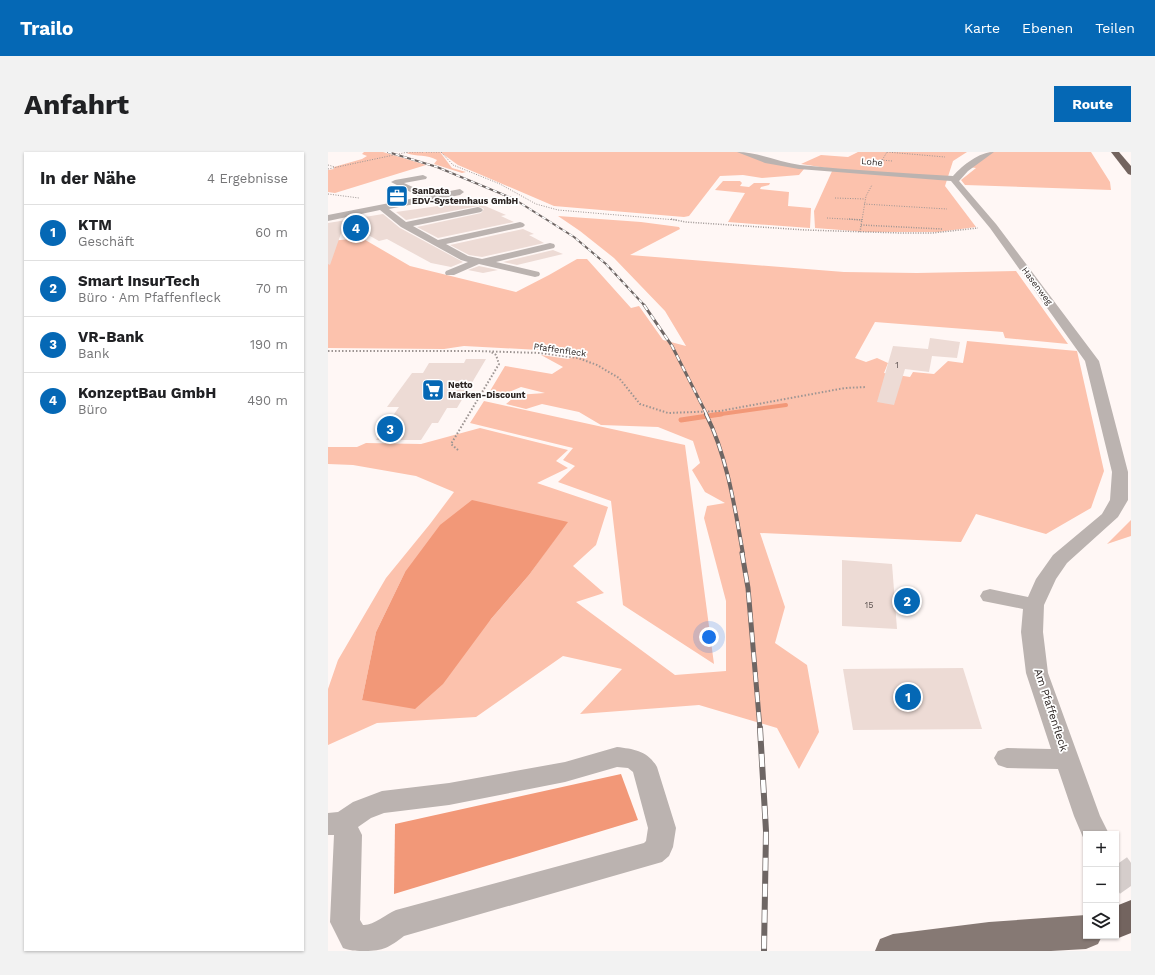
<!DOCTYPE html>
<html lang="de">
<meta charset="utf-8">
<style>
:root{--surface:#fff;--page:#f2f2f2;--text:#202124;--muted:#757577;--line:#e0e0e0;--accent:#0568b5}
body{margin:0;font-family:"Work Sans",sans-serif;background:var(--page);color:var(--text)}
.controls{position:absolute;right:12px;bottom:12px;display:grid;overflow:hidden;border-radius:0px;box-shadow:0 1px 3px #0004}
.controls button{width:36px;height:36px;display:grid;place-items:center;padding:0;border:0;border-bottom:1px solid var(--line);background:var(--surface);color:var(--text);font:20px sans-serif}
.you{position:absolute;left:381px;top:485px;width:14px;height:14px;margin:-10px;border:3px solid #fff;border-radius:50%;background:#1a73e8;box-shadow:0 0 0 6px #1a73e833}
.badge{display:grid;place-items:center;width:26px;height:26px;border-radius:50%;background:var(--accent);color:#fff;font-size:13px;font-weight:700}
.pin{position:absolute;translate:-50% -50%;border:2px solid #fff;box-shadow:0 1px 4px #0006}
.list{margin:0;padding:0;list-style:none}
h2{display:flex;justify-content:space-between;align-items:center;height:52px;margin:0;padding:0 16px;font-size:17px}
h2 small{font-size:13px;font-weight:400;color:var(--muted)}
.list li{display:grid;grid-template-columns:26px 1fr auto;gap:12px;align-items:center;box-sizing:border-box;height:56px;padding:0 16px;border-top:1px solid var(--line)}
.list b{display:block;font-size:15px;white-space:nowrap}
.list p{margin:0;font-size:13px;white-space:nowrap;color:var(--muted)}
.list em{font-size:13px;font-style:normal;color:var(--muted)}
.icon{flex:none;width:22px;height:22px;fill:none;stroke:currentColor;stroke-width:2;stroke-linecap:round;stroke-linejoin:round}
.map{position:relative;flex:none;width:803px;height:799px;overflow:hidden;border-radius:0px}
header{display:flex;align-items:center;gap:24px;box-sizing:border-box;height:56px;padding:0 20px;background:var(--accent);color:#fff}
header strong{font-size:19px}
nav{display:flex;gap:22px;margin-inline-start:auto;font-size:14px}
.intro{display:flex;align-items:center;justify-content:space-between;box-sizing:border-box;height:96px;padding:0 24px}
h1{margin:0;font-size:28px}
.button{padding:10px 18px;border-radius:0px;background:var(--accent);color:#fff;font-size:14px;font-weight:700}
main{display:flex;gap:24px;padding:0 24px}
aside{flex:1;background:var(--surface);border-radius:0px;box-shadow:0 1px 3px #0004}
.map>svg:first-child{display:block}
.green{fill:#fcc2ad;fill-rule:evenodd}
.water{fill:#f29878}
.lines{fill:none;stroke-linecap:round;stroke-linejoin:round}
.stream-far1{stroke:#f29878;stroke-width:4}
.stream{stroke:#f29878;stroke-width:5}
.building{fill:#eddbd5}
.minor-tunnel{stroke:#d5cdcb;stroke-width:27;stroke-dasharray:27 14;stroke-linecap:butt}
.path-far2{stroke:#9d9593;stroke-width:1;stroke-dasharray:1 1.5;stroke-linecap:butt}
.path-far1{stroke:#9d9593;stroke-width:1.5;stroke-dasharray:1 1.5;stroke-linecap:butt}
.path{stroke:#9d9593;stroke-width:2;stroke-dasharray:1.5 2;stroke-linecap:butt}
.minor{fill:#bbb3b0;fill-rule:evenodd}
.major{fill:#867974;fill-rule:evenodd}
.highway{fill:#73645f;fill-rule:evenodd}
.rail-far4-casing{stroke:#6e6664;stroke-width:2}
.rail-far3-casing{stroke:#6e6664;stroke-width:3}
.rail-far2-casing{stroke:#6e6664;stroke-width:4}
.rail-far1-casing{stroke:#6e6664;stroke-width:5}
.rail-casing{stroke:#6e6664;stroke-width:6}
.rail-far4{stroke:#fff;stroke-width:1.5;stroke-dasharray:4;stroke-linecap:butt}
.rail-far3{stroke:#fff;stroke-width:2;stroke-dasharray:6;stroke-linecap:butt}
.rail-far2{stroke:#fff;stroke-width:2.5;stroke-dasharray:8;stroke-linecap:butt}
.rail-far1{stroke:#fff;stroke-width:3.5;stroke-dasharray:10;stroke-linecap:butt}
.rail{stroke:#fff;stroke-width:4.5;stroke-dasharray:13;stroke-linecap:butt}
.labels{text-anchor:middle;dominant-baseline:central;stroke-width:3.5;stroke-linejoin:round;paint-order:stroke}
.far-street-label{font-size:9px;fill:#2c2523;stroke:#fff}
.far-poi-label{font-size:9px;font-weight:bold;fill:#2c2523;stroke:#fff;text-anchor:start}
.number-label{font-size:9px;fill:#5c5250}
.street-label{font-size:11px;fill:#2c2523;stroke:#fff}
</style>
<header>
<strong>Trailo</strong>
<nav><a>Karte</a><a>Ebenen</a><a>Teilen</a></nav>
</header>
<div class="intro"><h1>Anfahrt</h1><a class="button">Route</a></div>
<main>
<aside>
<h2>In der Nähe<small>4 Ergebnisse</small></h2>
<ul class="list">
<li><span class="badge">1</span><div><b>KTM</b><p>Geschäft</p></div><em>60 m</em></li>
<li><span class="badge">2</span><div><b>Smart InsurTech</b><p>Büro · Am Pfaffenfleck</p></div><em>70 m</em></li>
<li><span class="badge">3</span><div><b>VR-Bank</b><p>Bank</p></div><em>190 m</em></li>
<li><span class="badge">4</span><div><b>KonzeptBau GmbH</b><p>Büro</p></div><em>490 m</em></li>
</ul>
</aside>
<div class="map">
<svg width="803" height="799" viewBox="0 0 803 799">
<rect width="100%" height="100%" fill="#fff7f5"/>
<g class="green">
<polygon points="36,0 55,0 98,13 7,41 0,40 0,18 6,17 6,15 34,7 39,4 34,2"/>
<path d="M82,0H411L424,5L476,17L471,23L434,26L415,23L392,24L361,64L356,65L226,54L130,13L112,0L124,16L138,20L134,21L106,12L109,8C99,2 89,5 78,1Z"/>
<polygon points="530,0 639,0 625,9 617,34 648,75 610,80 539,80 487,76 486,59 505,17 473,12 493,3 520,5"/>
<polygon points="662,0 763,0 782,30 783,38 637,33 633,28 648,16 640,15"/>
<polygon points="395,29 412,29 414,31 412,34 421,35 426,31 442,31 441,33 433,35 432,37 461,40 460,54 483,56 482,76 400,70 417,41 387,38"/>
<path d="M230,64L313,70L351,75L352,77L302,103L516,120L589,121L688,119L740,192L677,186L675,180L547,170L527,206L538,210L549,206L560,211L556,221L582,225L585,220L606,222L620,209L635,211L639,189L749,199L776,319L763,356L718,382L648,362L633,390L432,381L457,455L447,491L479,513L491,580L471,617L449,576L371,553L252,562L294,517L235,504L148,565L49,571L0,593V537L10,508L58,426L102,372L126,340L88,324L25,313L0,312V295H29L38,291L93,292L152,276L240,298L228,309L240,316L209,331L280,355L268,393L245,414L276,441L248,450L347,523L398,519V449L376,366L379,354L397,351L377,340L364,318L372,311L365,289L330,275L273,273L251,260L214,252L198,257L178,252L189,243L217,241L193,235L164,247L159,244L177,214L224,222L235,215L213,203L240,207L251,203L229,199L136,194L116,197L0,196V89L24,87L19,83L27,82L82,114L188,140L221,123L249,107H259L303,156L311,154L335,188L358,194L337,159L286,106L252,79ZM239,370L201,423L163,467L34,548L48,480L77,420Z"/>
<polygon points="156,249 357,293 386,512 295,453 283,349 230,330 247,314 235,308 245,296 142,271"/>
<polygon points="803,368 803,384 779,392"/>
</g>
<g class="water">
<polygon points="144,348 240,370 201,423 163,467 115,532 87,557 34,548 48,480 77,420 112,373"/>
<polygon points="293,622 310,668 66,742 67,672"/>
</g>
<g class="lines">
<polyline class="stream-far1" points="386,263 458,253"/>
<polyline class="stream" points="353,268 393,262"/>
</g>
<g class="building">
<polygon points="141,47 178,63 173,64 186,70 110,86 89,75 153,61 156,57 150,54 78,68 68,60 110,54 110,49 117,48 140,51"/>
<polygon points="55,62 72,76 135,110 123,115 103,111 59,87 51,89 17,70 2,113 0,112 0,71"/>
<polygon points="195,77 206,82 201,83 216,91 154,105 141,103 122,93"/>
<polygon points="225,98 235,102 189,113 175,110"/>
<polygon points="151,114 170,118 155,121 140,118"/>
<polygon points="602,186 632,190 629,206 604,204 601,220 577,217 566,253 549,250 565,194 600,197"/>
<polygon points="138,207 158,207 129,256 119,256 110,271 104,271 93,288 48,288 71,255 59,255 84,221 95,221 101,211 136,211"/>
<polygon points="514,408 564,412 569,477 514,474"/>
<polygon points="635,516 654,577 525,578 515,517"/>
</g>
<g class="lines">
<polyline class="minor-tunnel" points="788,713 803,734"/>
<g class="path-far2">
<polyline points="79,0 95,0"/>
<polyline points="98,0 114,0"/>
<polyline points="113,0 125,13 172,32 208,52 230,58 348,68"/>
<polyline points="559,0 617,5"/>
<polyline points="553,8 564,9"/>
<polyline points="553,10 559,0"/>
<polyline points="0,13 7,15"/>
<polyline points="0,17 80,0"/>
<polyline points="0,42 31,46"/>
<polyline points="507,46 537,47"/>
<polyline points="536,52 619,57"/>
<polyline points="499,66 534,68"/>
<polyline points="534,68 538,44 544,33"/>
</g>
<g class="path-far1">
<polyline points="343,67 358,70 477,78 573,81 604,81 650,76"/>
<polyline points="521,67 534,68"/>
<polyline points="533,73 614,77"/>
<polyline points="532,80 534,67"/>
</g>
<g class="path">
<polyline points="0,199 148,199 212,201 250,206 269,213 291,226 312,252 340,261 392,259 517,236 538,235"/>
<polyline points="130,298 123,292 171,212 168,203 163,200"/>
</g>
<g class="minor">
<path d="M409,0C430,0 451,10 472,13C523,18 574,21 625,24C635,13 651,0 666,0L640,19L631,29L668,72L771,209L800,320V348L790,365L739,411L728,427L716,453L715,480L720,521L772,664L781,682H758L757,690L746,664L730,617L679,616L670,613L666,606L670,599L679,596L723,597L698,521L693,480L695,457L655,449L652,444L655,439L662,437L700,445L708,427L725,403L774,362L782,348L784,320L757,209L662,76L623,29L471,17L437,11Z"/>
<polygon points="95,23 99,25 98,27 76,31 102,43 132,37 136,40 132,43 61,57 78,70 150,55 153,56 155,58 153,60 85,74 110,88 192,70 195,71 197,73 195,75 118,92 140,104 154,107 222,91 226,92 227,94 226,96 168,110 211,120 212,122 211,124 207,125 151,112 126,123 118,123 117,121 118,119 140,110 133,108 73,75 52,58 0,69 0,63 92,45 63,30 67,28"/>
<path d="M289,595C306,597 320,599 329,615L348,676L345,695L341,704L334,710L76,784C62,795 55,799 37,799C29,799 23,799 15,796L2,770L6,683H0V661L10,660L25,650L54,639L121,631L237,610ZM289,615L300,616L305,620L320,676L318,689L316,691L68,758C58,762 45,774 35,773L32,768L34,683L30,675L43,666L56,661L121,653L237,630Z"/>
</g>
<polygon class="major" points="758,763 758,784 774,784 770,792 758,797 723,799 547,799 552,787 565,782 661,770"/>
<g class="highway">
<polygon points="783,0 791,0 803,14 803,23 800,22"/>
<polygon points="803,748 803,781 788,787 780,784 788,784 788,754"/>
</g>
<g class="rail-far4-casing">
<polyline id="rail-far4" points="60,0 109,15 186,47 246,85 278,112 317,154"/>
</g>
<g class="rail-far3-casing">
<polyline id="rail-far3" points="316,153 344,194 379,263"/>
</g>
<g class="rail-far2-casing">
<path id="rail-far2" d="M378,262C399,304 407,356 415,402"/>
</g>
<g class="rail-far1-casing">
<polyline id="rail-far1" points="414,401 420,436 432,577"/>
</g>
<g class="rail-casing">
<polyline id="rail" points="432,576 438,679 436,799"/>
</g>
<use href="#rail-far4" class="rail-far4"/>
<use href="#rail-far3" class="rail-far3"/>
<use href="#rail-far2" class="rail-far2"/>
<use href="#rail-far1" class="rail-far1"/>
<use href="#rail" class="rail"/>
</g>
<defs>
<g id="office-square" transform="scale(1.15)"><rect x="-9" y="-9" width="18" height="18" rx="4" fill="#0568b5" stroke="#fff"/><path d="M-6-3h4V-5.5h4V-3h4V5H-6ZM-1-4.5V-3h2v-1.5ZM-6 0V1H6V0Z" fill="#fff"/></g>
<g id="supermarket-square" transform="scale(1.15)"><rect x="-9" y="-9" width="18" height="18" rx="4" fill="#0568b5" stroke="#fff"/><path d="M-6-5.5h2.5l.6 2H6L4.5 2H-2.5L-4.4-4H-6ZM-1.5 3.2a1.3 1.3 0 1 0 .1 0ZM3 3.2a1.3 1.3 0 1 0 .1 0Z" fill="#fff"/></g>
</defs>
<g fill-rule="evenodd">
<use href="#office-square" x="69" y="44"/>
<use href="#supermarket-square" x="105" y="238"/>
</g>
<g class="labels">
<g class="far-street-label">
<text transform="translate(544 10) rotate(5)">Lohe</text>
<text transform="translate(709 134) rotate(53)">Hasenweg</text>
<text transform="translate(232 198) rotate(8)">Pfaffenfleck</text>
</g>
<g class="far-poi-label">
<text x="84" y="39">SanData<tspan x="84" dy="10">EDV-Systemhaus GmbH</tspan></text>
<text x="120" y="233">Netto<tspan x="120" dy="10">Marken-Discount</tspan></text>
</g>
<g class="number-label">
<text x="569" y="213">1</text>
<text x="541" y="453">15</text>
</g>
<g class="street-label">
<text transform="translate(723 558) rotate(72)">Am Pfaffenfleck</text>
</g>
</g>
</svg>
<div class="controls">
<button>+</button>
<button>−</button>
<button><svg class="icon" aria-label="layers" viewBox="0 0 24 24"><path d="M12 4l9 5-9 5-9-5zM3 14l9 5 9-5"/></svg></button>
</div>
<div class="you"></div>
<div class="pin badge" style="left:580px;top:545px">1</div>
<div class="pin badge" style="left:579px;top:449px">2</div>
<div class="pin badge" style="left:62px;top:277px">3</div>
<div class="pin badge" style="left:28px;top:76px">4</div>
</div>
</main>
